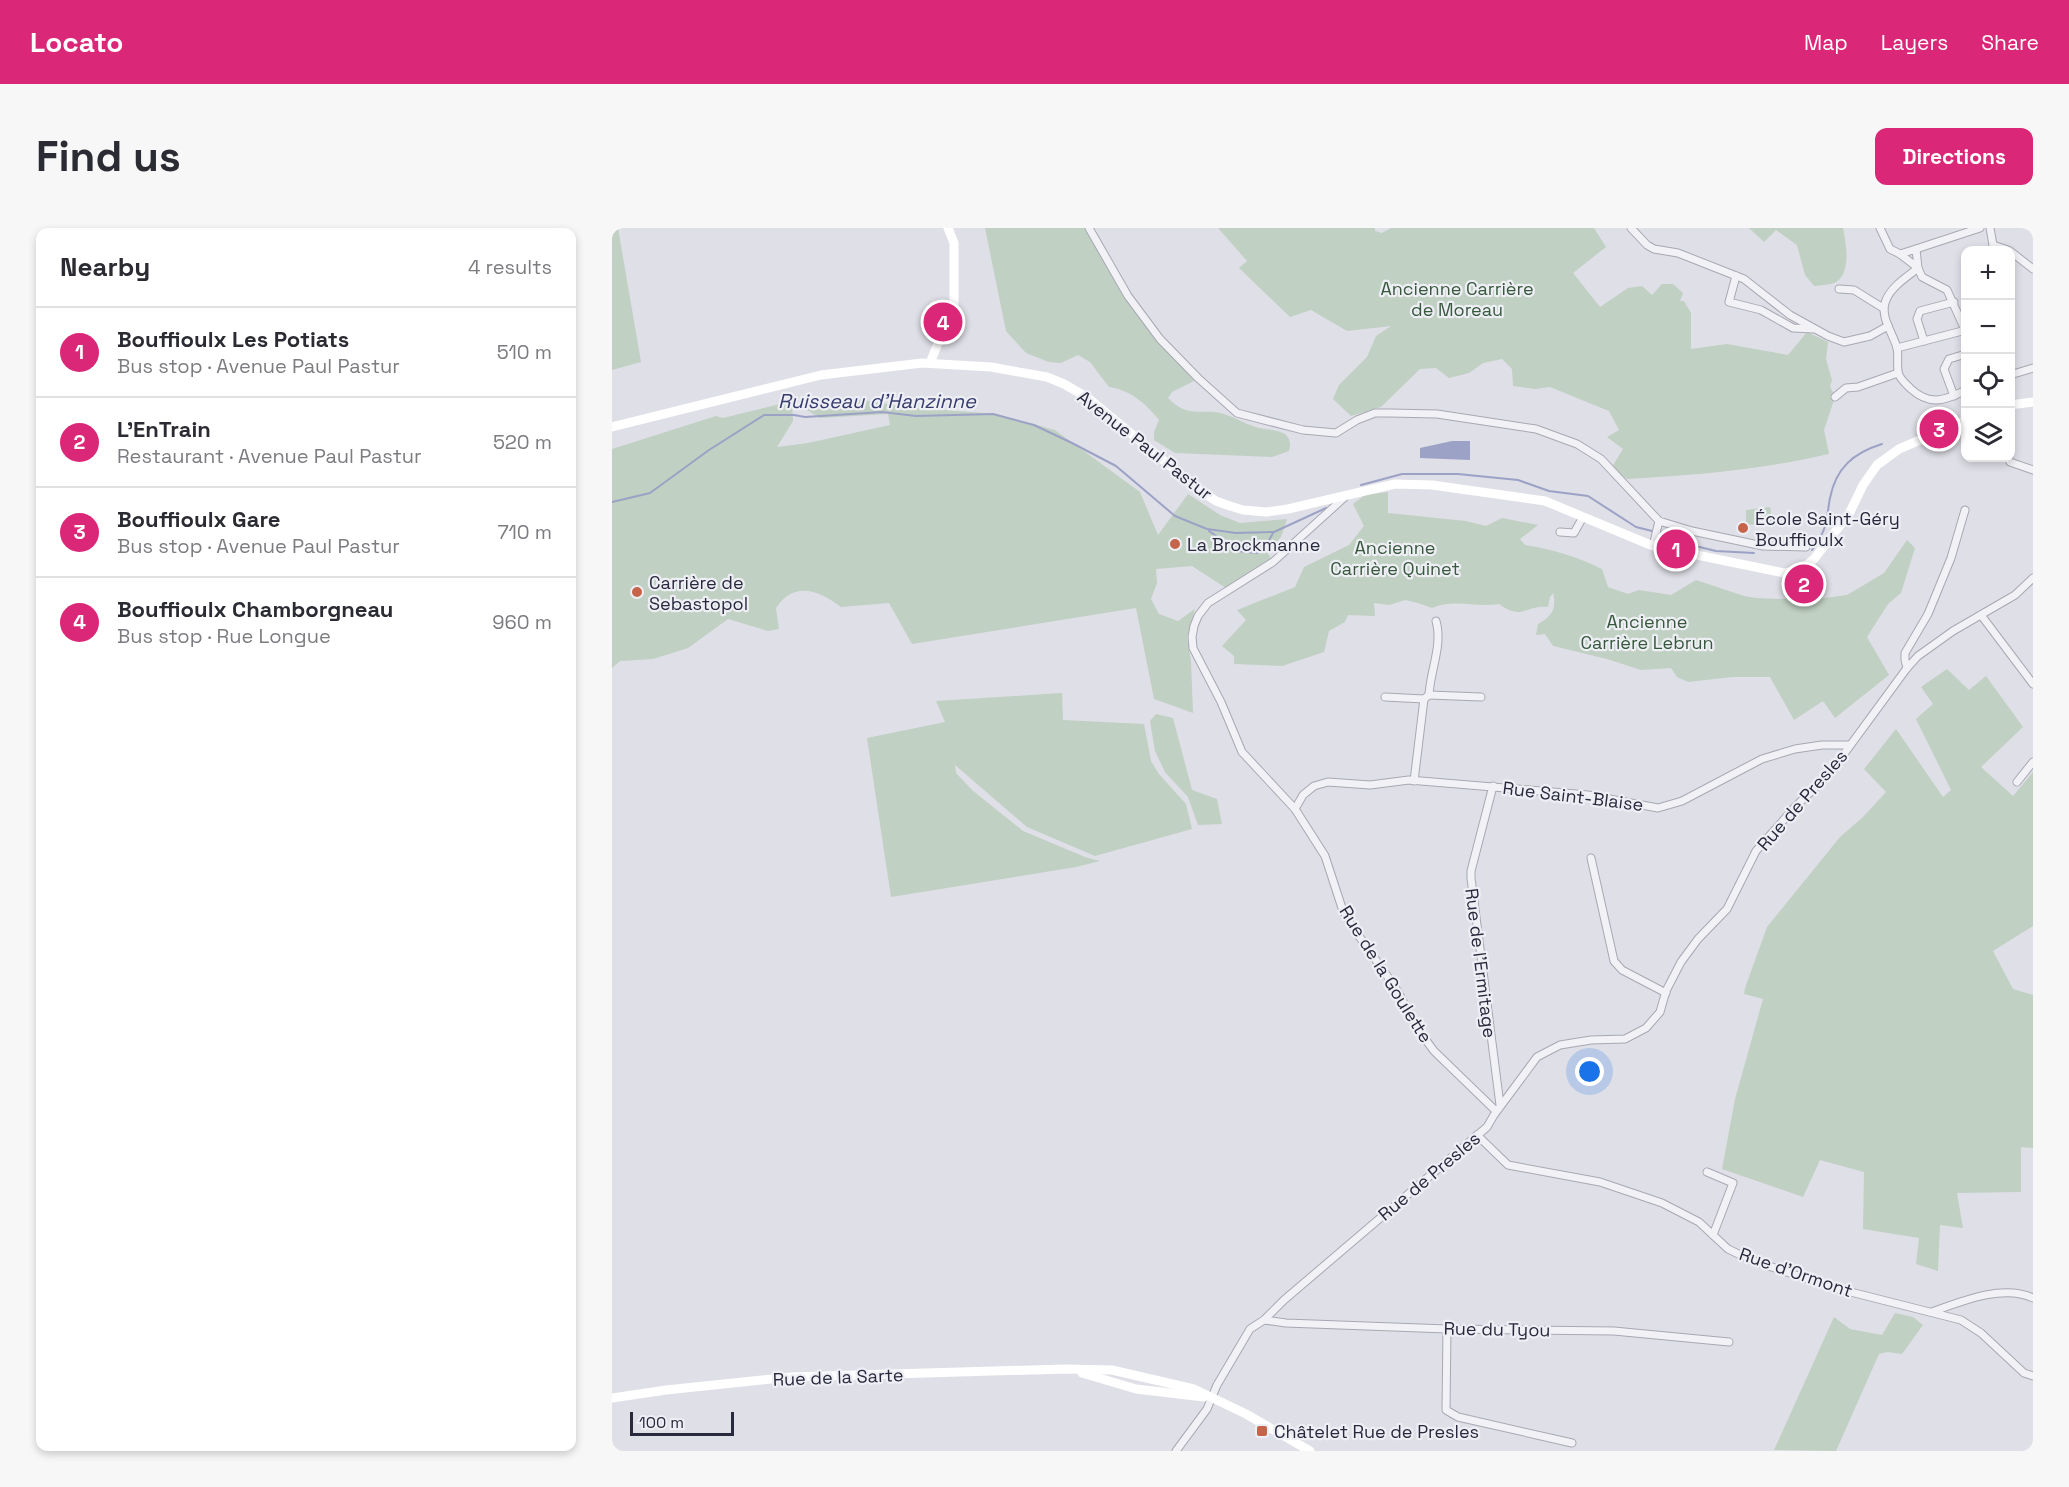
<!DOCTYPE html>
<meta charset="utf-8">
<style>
:root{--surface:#fff;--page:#f7f7f7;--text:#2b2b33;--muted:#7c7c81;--line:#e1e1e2;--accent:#db2777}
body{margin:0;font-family:"Space Grotesk",sans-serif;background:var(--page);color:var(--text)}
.controls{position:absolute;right:18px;top:18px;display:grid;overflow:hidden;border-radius:12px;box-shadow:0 3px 9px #0003}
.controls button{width:54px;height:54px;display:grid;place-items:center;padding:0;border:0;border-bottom:2px solid var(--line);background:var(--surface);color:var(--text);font:30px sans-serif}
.scale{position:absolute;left:18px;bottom:15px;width:104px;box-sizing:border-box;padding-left:6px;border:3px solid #29293d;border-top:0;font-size:16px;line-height:21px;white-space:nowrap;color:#29293d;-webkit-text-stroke:4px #eeeff5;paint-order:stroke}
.you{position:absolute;left:978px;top:844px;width:21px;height:21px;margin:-15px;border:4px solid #fff;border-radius:50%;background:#1a73e8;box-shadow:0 0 0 9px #1a73e833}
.badge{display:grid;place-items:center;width:39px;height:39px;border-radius:50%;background:var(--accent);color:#fff;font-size:20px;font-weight:700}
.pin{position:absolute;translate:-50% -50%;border:3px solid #fff;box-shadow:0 2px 6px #0006}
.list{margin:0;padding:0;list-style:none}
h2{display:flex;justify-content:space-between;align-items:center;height:78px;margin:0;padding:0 24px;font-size:26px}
h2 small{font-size:20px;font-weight:400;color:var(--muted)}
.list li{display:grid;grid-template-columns:39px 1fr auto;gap:18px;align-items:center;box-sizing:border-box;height:90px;padding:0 24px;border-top:2px solid var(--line)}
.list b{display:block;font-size:22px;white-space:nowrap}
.list p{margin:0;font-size:20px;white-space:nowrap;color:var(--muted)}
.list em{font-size:20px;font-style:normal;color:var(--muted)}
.icon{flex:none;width:33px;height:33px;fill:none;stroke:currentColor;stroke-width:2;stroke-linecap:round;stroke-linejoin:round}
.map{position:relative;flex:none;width:1421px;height:1223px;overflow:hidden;border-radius:12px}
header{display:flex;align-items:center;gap:36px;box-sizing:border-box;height:84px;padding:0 30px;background:var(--accent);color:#fff}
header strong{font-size:28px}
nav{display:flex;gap:33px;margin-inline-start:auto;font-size:21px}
.intro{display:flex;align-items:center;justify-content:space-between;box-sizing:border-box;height:144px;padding:0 36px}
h1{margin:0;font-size:42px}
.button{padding:15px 27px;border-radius:12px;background:var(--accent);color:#fff;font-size:21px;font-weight:700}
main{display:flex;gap:36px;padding:0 36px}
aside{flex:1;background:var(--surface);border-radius:12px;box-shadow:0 3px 9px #0003}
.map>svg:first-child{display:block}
.green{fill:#c0d0c2}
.water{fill:#9ca2c5}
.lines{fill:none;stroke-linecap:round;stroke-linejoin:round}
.stream{stroke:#9ca2c5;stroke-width:2}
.street-casing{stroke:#a8a8b4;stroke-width:9}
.street{stroke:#f1f1f6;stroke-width:7}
.secondary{stroke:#fff;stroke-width:9}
.poi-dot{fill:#c5634b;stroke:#eeeff5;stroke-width:2}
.labels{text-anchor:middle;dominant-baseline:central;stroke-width:4.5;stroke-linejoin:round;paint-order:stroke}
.park-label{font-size:18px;fill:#37583c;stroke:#eeeff5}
.street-label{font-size:18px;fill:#29293d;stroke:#eeeff5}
.poi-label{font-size:18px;fill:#29293d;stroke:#eeeff5;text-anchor:start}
.water-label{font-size:20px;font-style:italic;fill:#363b6e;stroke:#eeeff5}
</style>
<header>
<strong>Locato</strong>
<nav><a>Map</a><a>Layers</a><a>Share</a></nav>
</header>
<div class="intro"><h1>Find us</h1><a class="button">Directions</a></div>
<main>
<aside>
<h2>Nearby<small>4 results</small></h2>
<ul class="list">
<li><span class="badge">1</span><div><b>Bouffioulx Les Potiats</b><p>Bus stop · Avenue Paul Pastur</p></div><em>510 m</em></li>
<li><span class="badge">2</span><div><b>L'EnTrain</b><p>Restaurant · Avenue Paul Pastur</p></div><em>520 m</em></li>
<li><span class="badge">3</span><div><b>Bouffioulx Gare</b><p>Bus stop · Avenue Paul Pastur</p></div><em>710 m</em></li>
<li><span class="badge">4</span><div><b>Bouffioulx Chamborgneau</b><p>Bus stop · Rue Longue</p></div><em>960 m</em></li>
</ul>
</aside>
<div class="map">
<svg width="1421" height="1223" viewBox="0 0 1421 1223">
<rect width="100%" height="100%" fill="#dfdfe7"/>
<g class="green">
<polygon points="0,0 6,0 29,134 0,142"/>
<path d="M373,0H474L521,82L582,153L560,164L556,170C560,174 566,179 571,181C582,186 597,182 608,185C622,188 634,197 647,200C661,203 683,201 677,223L660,229L563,225L542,212V204L547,192C534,176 519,162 497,159L478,134L466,127L449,135L437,134L414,125L394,103Z"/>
<path d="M606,0H763V3L770,5L779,0H982L994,19L961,45L988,79L1016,60L1030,58L1040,67L1050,56H1061L1071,65L1068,73H1072L1079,85V121L1115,116L1176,127L1195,104L1216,114L1214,131L1220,152L1218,158L1223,169L1212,202L1217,226C1147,242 1086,247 1015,251L1000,239L1011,221L995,209L1007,202L997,183L938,159L924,161L901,158L900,141L890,131L871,135L857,145L837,150L824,140L808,141L769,179L739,188L721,171L727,157L755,129L764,108L779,98L735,103L699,82L678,89L627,40L635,33Z"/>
<path d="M1137,0H1231C1234,15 1240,47 1222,55C1217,57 1208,57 1202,58L1193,47L1185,17L1164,2L1152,14Z"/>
<path d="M238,170L294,179L384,186L443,202L528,264L546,307L576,266L608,287L628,295L675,291L669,309L655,324L661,334L617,362L580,338L544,341L545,355L539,371L547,386L566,393L583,381L575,410L579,433L581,485L542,471L524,380L300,416L277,375L229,379C208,363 182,352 164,380L167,401L156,403L116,391L76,420L41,431L8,433L0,440V221L104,188L111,190L180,173L181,193L165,219L196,215L278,197L276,186L208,190L190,179Z"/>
<path d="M776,264V285L854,293L874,298L890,290L926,297L908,311L913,317C940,321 966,329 990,341L996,359L1016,366L1027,362L1059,367L1084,352L1132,368L1144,370L1198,372L1235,367L1272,345L1295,312L1303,320L1289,365L1276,376L1255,409L1277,447L1223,490L1211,473L1182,492L1158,449H1120L1076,454L1065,449L1059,440L1029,442L995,431L941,418L933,406L924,407L926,396C940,388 945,381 941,365L938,369L936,379C912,377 911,393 887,376C865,380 841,370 820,380L806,375L793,372L777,377L762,375L763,388L736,387L733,394L717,403L712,424L670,438L622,436V428L610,418L634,392L625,382L683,359L692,339L737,317L752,298L741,276L753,267Z"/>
<polygon points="1158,279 1161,295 1134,297 1134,282"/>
<polygon points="1335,441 1357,462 1374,448 1411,499 1369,539 1401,568 1421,544 1421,698 1381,723 1401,761 1421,767 1421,920 1409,919 1409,964 1345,965 1351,1000 1328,997 1326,1043 1304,1036 1307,1010 1251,1001 1252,944 1208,932 1191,969 1110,941 1123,871 1151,771 1132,766 1133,760 1155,699 1228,609 1251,589 1274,564 1252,541 1284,501 1331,569 1339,562 1304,491 1321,476 1309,459"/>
<polygon points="450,465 451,492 532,496 539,533 547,546 574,576 580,601 483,628 415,599 343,537 344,545 360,562 411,603 473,629 488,633 464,639 279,669 255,510 333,494 324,473"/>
<polygon points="544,486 561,490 580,562 605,571 610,596 586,597 576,569 553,544 543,523 538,493"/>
<polygon points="1283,1085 1301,1089 1311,1097 1290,1126 1275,1124 1267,1126 1224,1223 1162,1222 1222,1089 1238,1101 1270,1107"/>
</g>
<polygon class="water" points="840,213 858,213 858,232 808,230 808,220"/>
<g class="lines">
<g class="stream">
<polyline points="749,257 790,246 846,246 906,252 937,263 976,268 1024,299 1052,306 1075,316 1104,323 1142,325"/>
<polyline points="0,274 38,265 97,222 152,187 182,187 193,189 270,184 304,188 381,186 422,197 460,215 504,238 563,288 595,301 624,305 662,304 714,280"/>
<polyline points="597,303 626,323 645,325 655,316 661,305"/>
<path d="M1200,322C1205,315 1211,306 1213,298C1216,289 1216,279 1218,270C1224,240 1241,225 1270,216"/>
</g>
<g class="street-casing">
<g id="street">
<polyline points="477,0 516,68 548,111 586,150 625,185 691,202 724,205 745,192 763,185 778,185 825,186 924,201 965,216 989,231 1047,293 1080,303 1151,318 1194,319"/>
<polyline points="1019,0 1035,17 1042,21 1066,25 1132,51 1178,87 1216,108 1232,114 1258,108 1276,98"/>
<polyline points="1268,0 1278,21 1288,26"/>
<polyline points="1378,0 1381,17"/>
<polyline points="1381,17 1396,22"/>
<polyline points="1304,21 1368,0"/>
<polyline points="1398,23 1421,41"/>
<path d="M1306,40C1295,49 1280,58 1274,72C1267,88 1281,105 1285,120C1287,129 1284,139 1287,147C1290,153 1295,157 1299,161C1318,178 1332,173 1354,162"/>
<polyline points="1306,40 1288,26 1304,21 1306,40 1310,49 1335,62 1354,104"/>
<polyline points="1124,48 1117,74 1149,82 1181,100 1201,101"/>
<polyline points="1227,61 1242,62 1271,80"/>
<polyline points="1312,113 1305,91 1308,83 1342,74"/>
<polyline points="1285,120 1354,102"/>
<polyline points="1398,147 1421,140"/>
<polyline points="1342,168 1332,141 1337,131 1354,126"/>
<polyline points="1223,169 1234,160 1246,159 1286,145"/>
<polyline points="1396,230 1398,234 1421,242"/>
<polyline points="734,268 661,334 596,375 586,388 582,398 580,409 581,420 609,474 630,524 683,581 713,628 730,680 737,694 783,759 808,804 822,823 884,883"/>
<polyline points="948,304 962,305 971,289"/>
<polyline points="1041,318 1047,293"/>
<polyline points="1369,387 1421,456"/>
<polyline points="1295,440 1293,432 1293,425 1316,386 1339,330 1353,282"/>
<path d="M817,467C818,443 831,417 824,393"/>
<polyline points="817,467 869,469"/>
<polyline points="773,469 812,471"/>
<polyline points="802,553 812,471 817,467"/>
<polyline points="1405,554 1421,534"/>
<polyline points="881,558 859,643 859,650 888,877"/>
<polyline points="683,581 691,567 702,558 716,554 758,557 797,552 976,567 1046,580 1070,573 1150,531 1183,521 1210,517 1238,517"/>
<polyline points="979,630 1002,733 1010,742 1054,765"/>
<polyline points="865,907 896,937 988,954 1050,975 1087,994 1116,1021 1139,1032 1219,1059 1349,1092 1369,1105 1412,1145 1421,1148"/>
<polyline points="1095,944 1121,955 1101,1007"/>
<path d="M1320,1084C1350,1073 1391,1056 1421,1070"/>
<polyline points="652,1092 674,1095 835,1101 1002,1103 1117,1114"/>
<polyline points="835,1101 834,1182 846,1189 960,1215"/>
<polyline points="564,1223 595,1181 605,1157 638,1101 652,1092 672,1072 875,899 882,887 925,829 948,817 979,812 1013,811 1034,800 1048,784 1054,763 1069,734 1086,711 1115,681 1144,623 1183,579 1218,545 1295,440 1306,428 1341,403 1403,367 1421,350"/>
</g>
</g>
<use href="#street" class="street"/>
<g class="secondary">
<polyline points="318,135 342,76 342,15 336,0"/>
<polyline points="1398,177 1421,174"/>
<path d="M0,199L209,147L310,135L379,139L435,149L452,156L476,170L586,261L604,273L618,278L631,282L654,284L676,281L783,256L820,257L933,273L1041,318L1172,345C1184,343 1193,340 1202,331L1237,286L1251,257L1265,237L1287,221L1354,192"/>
<polyline points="470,1145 524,1161 592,1169"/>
<polyline points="0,1170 54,1162 179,1149 453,1141 500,1142 582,1161 634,1186 698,1223"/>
</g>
</g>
<g class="poi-dot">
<circle cx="1131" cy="300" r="6"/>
<circle cx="563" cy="316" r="6"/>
<circle cx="25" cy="364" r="6"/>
<rect x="644" y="1197" width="12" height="12" rx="3"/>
</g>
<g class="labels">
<g class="park-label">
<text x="845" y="60">Ancienne Carrière<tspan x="845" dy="21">de Moreau</tspan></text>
<text x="783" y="319">Ancienne<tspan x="783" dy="21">Carrière Quinet</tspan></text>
<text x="1035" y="393">Ancienne<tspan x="1035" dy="21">Carrière Lebrun</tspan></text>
</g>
<g class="street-label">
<text transform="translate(533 217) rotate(38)">Avenue Paul Pastur</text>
<text transform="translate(961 568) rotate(7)">Rue Saint-Blaise</text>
<text transform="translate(1190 572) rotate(-49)">Rue de Presles</text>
<text transform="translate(869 735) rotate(83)">Rue de l'Ermitage</text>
<text transform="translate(774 746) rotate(58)">Rue de la Goulette</text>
<text transform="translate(817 948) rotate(-40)">Rue de Presles</text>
<text transform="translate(1184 1044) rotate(19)">Rue d'Ormont</text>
<text transform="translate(885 1101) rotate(1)">Rue du Tyou</text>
<text transform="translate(226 1149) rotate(-2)">Rue de la Sarte</text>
</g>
<g class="poi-label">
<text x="1143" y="290">École Saint-Géry<tspan x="1143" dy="21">Bouffioulx</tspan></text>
<text x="575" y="316">La Brockmanne</text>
<text x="37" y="354">Carrière de<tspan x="37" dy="21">Sebastopol</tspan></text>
<text x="662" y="1203">Châtelet Rue de Presles</text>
</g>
<g class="water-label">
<text x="265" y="173">Ruisseau d'Hanzinne</text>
</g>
</g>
</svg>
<div class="controls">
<button>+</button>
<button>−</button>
<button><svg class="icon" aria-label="locate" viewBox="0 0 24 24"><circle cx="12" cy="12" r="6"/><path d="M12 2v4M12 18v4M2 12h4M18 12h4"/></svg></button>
<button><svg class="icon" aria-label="layers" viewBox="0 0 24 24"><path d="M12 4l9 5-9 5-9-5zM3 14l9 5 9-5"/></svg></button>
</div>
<div class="scale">100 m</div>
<div class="you"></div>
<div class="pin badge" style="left:1064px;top:321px">1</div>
<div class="pin badge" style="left:1192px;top:356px">2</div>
<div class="pin badge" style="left:1327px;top:201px">3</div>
<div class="pin badge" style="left:331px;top:94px">4</div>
</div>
</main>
